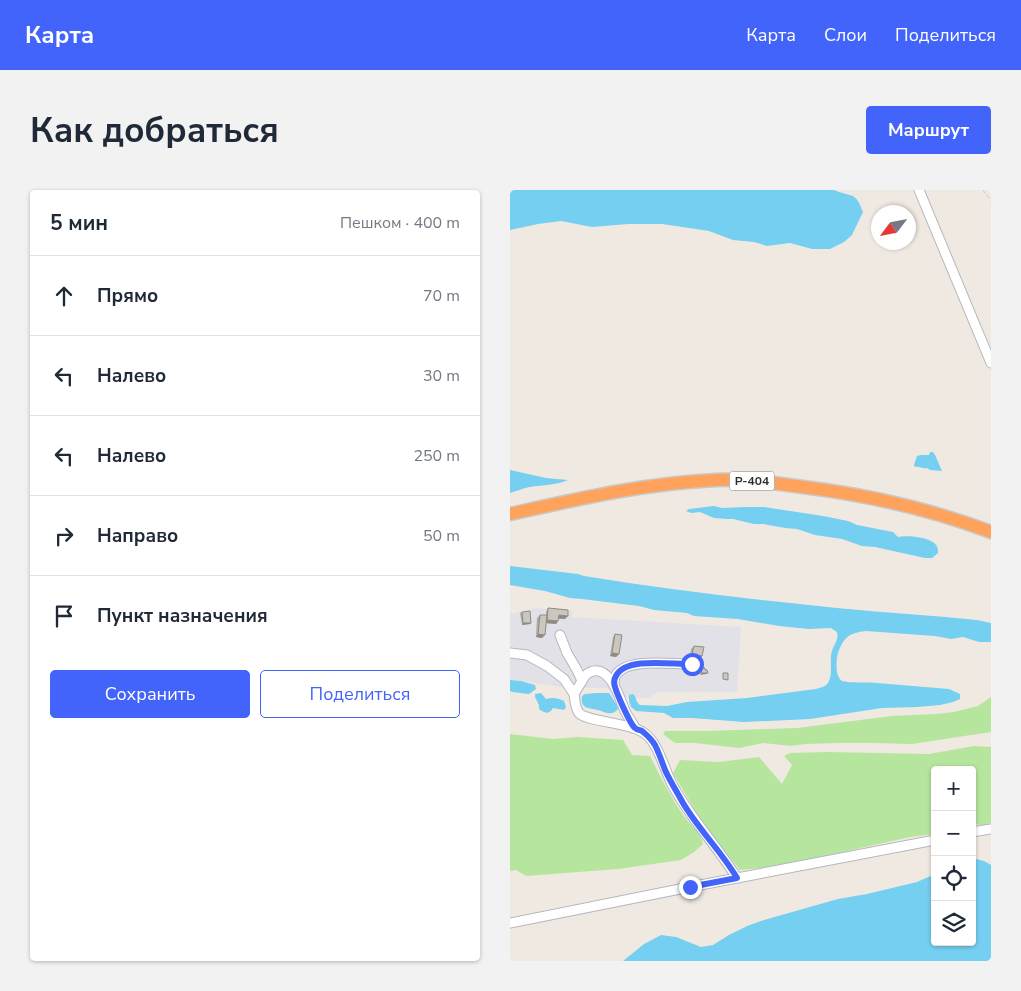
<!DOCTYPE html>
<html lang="ru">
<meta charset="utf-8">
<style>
:root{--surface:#fff;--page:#f2f2f3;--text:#1f2937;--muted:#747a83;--line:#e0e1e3;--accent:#4264fb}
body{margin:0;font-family:"Nunito Sans",sans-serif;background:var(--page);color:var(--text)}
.controls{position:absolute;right:15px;bottom:15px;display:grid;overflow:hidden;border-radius:5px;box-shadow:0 1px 4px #0004}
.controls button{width:45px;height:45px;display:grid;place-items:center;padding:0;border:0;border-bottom:1px solid var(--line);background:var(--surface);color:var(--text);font:25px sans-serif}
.compass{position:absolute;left:361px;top:15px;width:45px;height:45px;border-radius:50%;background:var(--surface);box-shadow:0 1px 4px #0004;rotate:238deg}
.stop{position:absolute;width:15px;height:15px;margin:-11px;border:4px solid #4264fb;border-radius:50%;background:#fff}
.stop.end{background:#4264fb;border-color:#fff;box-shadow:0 1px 5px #0008}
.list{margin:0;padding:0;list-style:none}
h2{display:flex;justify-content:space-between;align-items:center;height:65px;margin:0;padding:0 20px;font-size:21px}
h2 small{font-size:16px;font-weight:400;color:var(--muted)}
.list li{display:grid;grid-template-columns:32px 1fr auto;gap:15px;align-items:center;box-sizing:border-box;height:80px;padding:0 20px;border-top:1px solid var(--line)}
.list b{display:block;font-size:19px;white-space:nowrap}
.list em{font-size:16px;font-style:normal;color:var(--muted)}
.actions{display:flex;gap:10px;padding:15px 20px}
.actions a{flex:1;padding:11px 0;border:1px solid var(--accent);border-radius:5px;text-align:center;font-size:18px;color:var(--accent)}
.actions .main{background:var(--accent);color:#fff}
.icon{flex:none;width:28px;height:28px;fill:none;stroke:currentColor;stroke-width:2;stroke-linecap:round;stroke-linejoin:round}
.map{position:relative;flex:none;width:481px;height:771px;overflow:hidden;border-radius:5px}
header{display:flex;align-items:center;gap:30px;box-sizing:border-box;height:70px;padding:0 25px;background:var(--accent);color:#fff}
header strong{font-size:24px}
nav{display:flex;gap:28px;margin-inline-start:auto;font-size:18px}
.intro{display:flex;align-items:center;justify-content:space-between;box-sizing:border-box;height:120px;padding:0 30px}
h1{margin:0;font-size:35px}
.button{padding:12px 22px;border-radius:5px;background:var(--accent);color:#fff;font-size:18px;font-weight:700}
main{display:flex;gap:30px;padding:0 30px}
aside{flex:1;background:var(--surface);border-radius:5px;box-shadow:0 1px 4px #0004}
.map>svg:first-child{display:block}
.industrial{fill:#e3e1e8}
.green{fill:#b6e59e}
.water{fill:#75cff0}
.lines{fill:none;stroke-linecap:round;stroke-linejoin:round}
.minor-casing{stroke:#b4b7c1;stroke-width:11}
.highway-casing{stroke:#c9c9c9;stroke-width:15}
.path{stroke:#c9c9c9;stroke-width:1;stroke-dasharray:4 2.5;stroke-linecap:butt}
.minor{stroke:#fff;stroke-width:9}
.highway{stroke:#ffa35c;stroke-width:12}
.wall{fill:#afaba4}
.shaded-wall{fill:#8e8b86}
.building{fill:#cbc7bf;stroke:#8e8b86}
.route{stroke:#4264fb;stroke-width:6}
.labels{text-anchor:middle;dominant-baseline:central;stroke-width:4.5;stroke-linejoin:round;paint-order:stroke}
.shield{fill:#fff;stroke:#6d6d6d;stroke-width:1}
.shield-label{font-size:12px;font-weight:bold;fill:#2e2e2e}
</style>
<header>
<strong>Карта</strong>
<nav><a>Карта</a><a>Слои</a><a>Поделиться</a></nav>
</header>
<div class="intro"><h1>Как добраться</h1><a class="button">Маршрут</a></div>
<main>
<aside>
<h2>5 мин<small>Пешком · 400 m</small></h2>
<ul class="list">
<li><svg class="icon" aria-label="ahead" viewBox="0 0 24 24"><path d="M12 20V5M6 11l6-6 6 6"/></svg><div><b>Прямо</b></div><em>70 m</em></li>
<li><svg class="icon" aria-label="left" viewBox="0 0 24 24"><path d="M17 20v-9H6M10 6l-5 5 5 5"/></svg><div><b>Налево</b></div><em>30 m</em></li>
<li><svg class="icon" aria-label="left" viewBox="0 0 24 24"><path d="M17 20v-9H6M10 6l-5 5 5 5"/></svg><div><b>Налево</b></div><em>250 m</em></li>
<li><svg class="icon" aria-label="right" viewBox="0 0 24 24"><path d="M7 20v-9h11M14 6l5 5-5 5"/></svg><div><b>Направо</b></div><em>50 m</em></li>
<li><svg class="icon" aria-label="arrive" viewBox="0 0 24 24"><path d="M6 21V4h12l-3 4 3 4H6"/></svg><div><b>Пункт назначения</b></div></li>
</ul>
<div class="actions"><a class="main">Сохранить</a><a>Поделиться</a></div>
</aside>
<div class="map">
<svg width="481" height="771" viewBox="0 0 481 771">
<rect width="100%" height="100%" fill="#efe9e1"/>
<polygon class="industrial" points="26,418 62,421 62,427 231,437 227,502 147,502 139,508 113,508 96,498 52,497 0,489 0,424"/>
<g class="green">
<polygon points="481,507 481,542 402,554 364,553 328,553 295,554 281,556 253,553 229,558 185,553 165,553 153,544 155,541 198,541 287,538 382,526 426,524 444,522 468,516"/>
<path d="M0,544L43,549L67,547L113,550L122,565L140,566C150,586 160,606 173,625C180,635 191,642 193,654L184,662L171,670L108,679L16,686L6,680L0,681Z"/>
<polygon points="464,556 481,557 481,633 473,635 462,634 462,580 425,580 425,644 400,647 270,676 230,680 192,632 163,583 170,570 209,572 249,567 272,594 282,575 274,566 280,563 317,562 419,564"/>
</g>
<g class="water">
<path d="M0,0H324C342,8 345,0 353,22L342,45L334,52L320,59H302L280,53L257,56L244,52L223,50L199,41L152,34H118L82,37L51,31L28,34L0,40Z"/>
<path d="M420,262H423L425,265L432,281L420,280L417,278C413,279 409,276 405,277L404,275L407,266L411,265H419Z"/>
<path d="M0,280L36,288L58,290C46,295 33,295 20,297C13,298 7,301 0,303Z"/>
<path d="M204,316L212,318L236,317H254L313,326L338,331L347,335L383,342L388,347C396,345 421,347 426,355C428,358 428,360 428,363L422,368H415L365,357L352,356L332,349L305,345L287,339L275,338L253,334H244L223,329H217L204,328L190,322L181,323L176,321L179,319Z"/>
<path d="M0,376L68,384L74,386C158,400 242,409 327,418C374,423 421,425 467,430L481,433V452H469L453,447L441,449L425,446L356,441C339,443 334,447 328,463C326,470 325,487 332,491C336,493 360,492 367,493C391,495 415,497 439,499L450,504V509L443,512L430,515L407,517L372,518L300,529L234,532L182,528H163L154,523L126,521L121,517L119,511V505L123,504L125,506L127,512L130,515L157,516L177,512L237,508L306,499C312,497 316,497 319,491C323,482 319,471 322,461C324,454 329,450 327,442L321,438L299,439L269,436L228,429L184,426L177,423L144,420L129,416L72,409L60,408L35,401L0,395Z"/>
<polygon points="0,490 11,491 25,495 26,499 19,504 2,502 0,501"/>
<path d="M31,503L36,509C42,507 48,508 54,511L56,517L54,520L43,518C39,525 34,523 29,519V515L25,507V504Z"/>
<path d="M86,503H99L107,515L108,519C106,521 104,523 101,523C97,524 92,521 88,520C79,518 70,519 72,506L75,504Z"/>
<polygon points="462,668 474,671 481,675 481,771 113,771 134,754 151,745 166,747 191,757 203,755 219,745 237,736 254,730 328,709 357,704 407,692 425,684 425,752 462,752"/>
</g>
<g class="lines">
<g class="minor-casing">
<g id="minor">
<polyline points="409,0 481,173"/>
<path d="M50,445L57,463L67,480L72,491L64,504C65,510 65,518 69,523C77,532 118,532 134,543C149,553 154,580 163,596C181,629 207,656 227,688"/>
<polyline points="0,463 17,465 37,476 54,489 64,504"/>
<path d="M72,491C75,485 77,483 83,481C101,477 110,509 115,521C118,527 122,532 125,538"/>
<path d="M104,495C104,492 104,489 105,487C114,466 165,475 182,474"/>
<polyline points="462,642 481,639"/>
<polyline points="0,733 180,697 425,650"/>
</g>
</g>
<g class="highway-casing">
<path id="highway" d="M0,324C68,309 137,293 206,290C235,289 264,293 293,297C358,305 420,319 481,342"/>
</g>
<polyline class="path" points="473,0 481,11"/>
<use href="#minor" class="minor"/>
<use href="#highway" class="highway"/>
</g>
<g class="wall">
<polygon points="38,418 55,429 48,429 48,431 46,434 36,433 32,448 26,447 27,428 30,425 36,425 36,422"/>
<polygon points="12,422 21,433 20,434 12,435 10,423"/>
<polygon points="105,444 109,464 106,467 100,466 103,447"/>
<polygon points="184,456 190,469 180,467 181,459"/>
</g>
<g class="shaded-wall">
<polygon points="49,425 58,426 55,429 46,428"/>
<polygon points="37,430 48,431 46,434 35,433"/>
<polygon points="13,433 21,433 20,434 12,435"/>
<polygon points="28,444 35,445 32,448 26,447"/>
<polygon points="102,463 109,464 106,467 100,466"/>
<polygon points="182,464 192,466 190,469 180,467"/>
<polygon points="191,483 198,483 196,484 190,485"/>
</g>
<g class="building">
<polygon points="38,418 58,420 58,426 49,425 48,431 37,430"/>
<polygon points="20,421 21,433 13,433 12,422"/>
<polygon points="30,425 37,425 35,445 28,444"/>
<polygon points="105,444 112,445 109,464 102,463"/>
<polygon points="184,456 194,457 192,466 182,464"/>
<polygon points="191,478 195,478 195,480 197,480 198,483 191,483"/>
<polygon points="213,483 218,483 218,490 213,489"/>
</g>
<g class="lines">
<path class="route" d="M180,697L227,688C211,661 189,640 173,613C167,602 160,591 155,580C152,572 149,563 145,555C142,550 137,545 132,541C130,540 127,540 125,538C120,534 107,504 105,497C104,494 104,489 106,486C116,466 165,475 182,474"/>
</g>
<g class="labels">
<rect class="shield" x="219.5" y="281.5" width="45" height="19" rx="4"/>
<g class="shield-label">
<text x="242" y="291">Р-404</text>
</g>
</g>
</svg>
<div class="controls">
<button>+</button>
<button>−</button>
<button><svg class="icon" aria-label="locate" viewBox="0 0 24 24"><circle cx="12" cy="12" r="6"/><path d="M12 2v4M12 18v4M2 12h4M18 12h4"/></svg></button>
<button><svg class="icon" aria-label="layers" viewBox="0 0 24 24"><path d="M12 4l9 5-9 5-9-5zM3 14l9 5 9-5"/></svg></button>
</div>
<svg class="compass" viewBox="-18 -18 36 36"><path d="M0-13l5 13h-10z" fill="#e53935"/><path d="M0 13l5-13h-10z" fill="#747a83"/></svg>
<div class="stop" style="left:182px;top:474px"></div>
<div class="stop end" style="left:180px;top:697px"></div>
</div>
</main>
